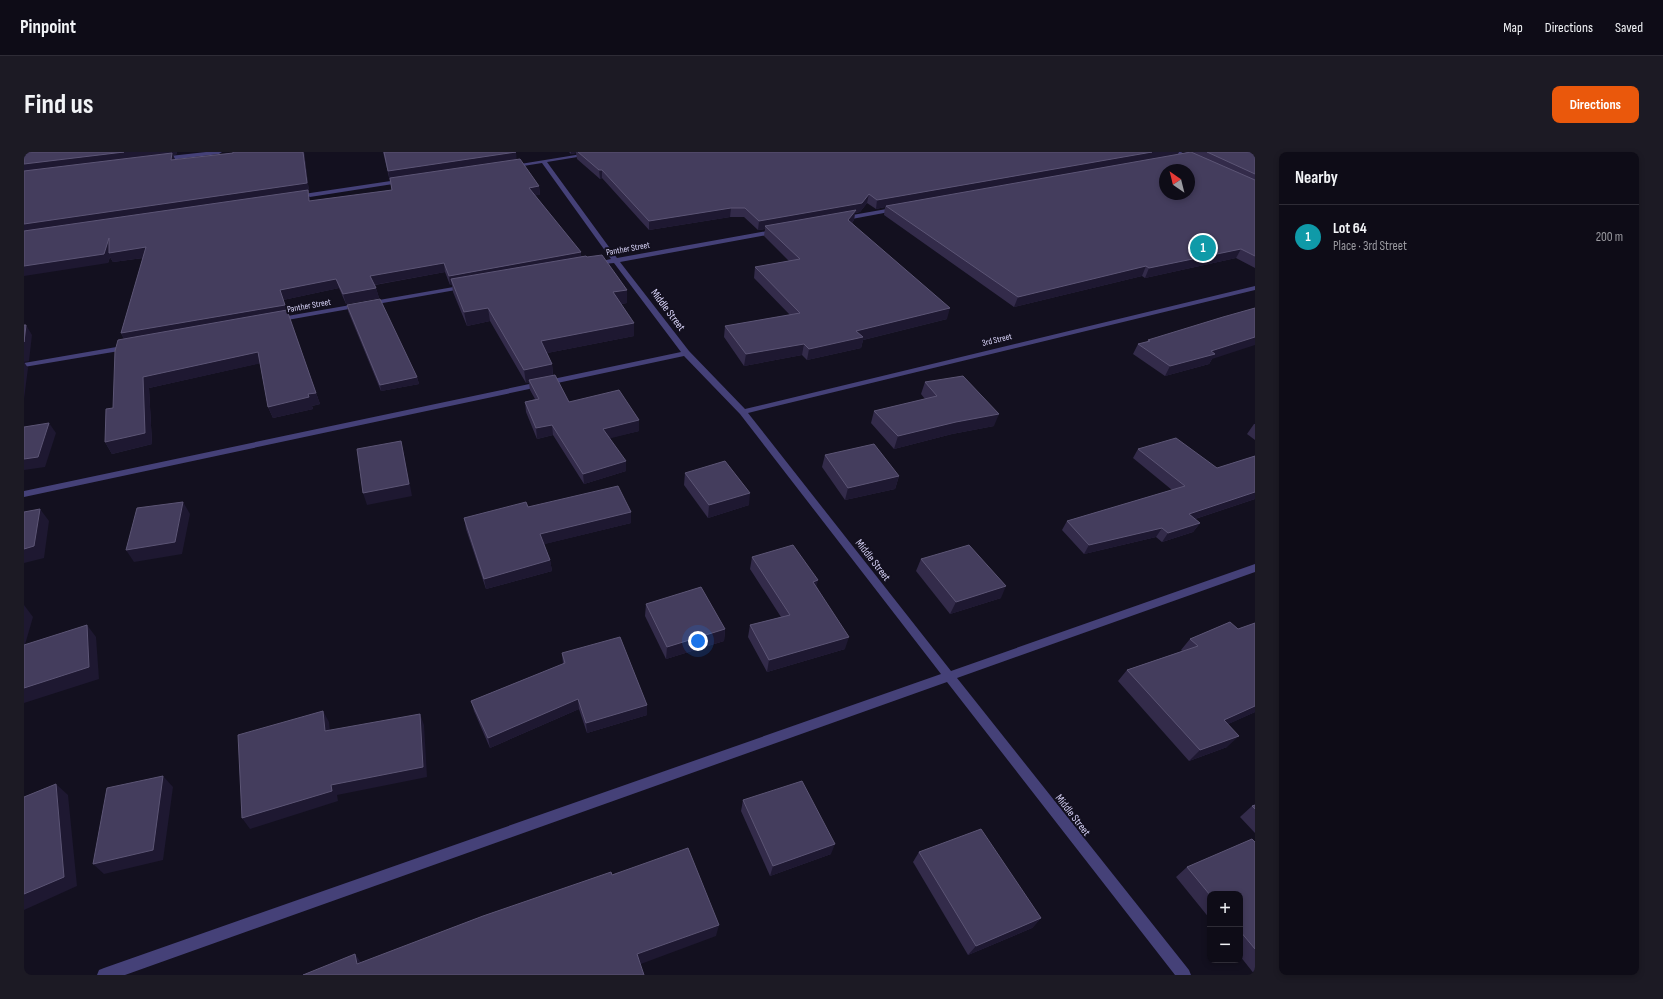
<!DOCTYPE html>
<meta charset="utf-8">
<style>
:root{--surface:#0e0c17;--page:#1c1a24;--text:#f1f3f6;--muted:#9b9ba1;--line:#2e2c36;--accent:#ea580c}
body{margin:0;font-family:"Sofia Sans Condensed",sans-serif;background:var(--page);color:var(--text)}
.controls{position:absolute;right:12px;bottom:12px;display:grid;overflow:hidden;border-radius:8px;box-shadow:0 2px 6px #0003}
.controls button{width:36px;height:36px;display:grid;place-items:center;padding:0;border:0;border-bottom:1px solid var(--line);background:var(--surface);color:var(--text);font:20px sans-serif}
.compass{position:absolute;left:1135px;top:12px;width:36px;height:36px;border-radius:50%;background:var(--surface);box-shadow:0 2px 6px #0003;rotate:325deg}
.you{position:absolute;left:674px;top:489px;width:14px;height:14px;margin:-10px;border:3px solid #fff;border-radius:50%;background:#1a73e8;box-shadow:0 0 0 6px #1a73e833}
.badge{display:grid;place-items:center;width:26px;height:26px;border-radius:50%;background:var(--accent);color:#fff;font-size:13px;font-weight:700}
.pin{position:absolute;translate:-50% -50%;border:2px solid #fff;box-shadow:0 1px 4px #0006}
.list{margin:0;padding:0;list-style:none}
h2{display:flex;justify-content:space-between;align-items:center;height:52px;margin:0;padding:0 16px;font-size:17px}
h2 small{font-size:13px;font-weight:400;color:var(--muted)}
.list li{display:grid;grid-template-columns:26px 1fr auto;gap:12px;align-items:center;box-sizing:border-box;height:64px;padding:0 16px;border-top:1px solid var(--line)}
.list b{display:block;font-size:15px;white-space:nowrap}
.list p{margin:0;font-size:13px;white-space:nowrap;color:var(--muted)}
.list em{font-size:13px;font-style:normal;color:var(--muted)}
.map{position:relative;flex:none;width:1231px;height:823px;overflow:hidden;border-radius:8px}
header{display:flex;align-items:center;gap:24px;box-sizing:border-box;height:56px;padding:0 20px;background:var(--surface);border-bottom:1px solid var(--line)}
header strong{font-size:19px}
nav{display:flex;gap:22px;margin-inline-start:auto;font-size:14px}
.intro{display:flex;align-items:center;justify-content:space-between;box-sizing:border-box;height:96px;padding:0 24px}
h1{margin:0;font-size:28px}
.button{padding:10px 18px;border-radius:8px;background:var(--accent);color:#fff;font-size:14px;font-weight:700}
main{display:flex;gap:24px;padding:0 24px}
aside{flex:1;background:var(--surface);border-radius:8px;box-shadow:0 2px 6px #0003}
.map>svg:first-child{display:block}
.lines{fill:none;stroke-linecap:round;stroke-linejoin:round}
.street{fill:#454178;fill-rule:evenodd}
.wall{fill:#332b4a}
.shaded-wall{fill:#1e1831}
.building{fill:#443d5d;stroke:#5c5575;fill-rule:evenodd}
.labels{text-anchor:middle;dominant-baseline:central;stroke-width:4;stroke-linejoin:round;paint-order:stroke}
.far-street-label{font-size:9px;fill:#d9d4f9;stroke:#13101f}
.street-label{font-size:11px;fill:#d9d4f9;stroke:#13101f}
</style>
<header>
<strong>Pinpoint</strong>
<nav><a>Map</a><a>Directions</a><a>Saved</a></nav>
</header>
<div class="intro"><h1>Find us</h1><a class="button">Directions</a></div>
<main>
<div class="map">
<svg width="1231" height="823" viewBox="0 0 1231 823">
<rect width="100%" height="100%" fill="#13101f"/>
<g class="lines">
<g class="street">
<polygon points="182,0 198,0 195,2 137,9 134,7 137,5"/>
<polygon points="570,0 584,0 523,10 593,106 754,77 757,79 754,81 596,110 665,199 721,257 1231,134 1231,138 724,261 927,519 1231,412 1231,420 933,526 1165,818 1167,823 1151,823 923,530 101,823 73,823 75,818 80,816 917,522 716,262 660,204 0,345 0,339 657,200 590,111 569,113 569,111 587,107 518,11 487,16 484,14"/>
<polygon points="1150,0 1157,0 1172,8 1167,9"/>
<polygon points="380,27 382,28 382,30 273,47 270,45 273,43"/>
<polygon points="874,55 876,56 876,58 817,69 814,67 817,65"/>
<polygon points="441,133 443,134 443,136 252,170 248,168 252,166"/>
<polygon points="104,193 108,195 107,197 0,215 0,211"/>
</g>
</g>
<g class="wall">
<polygon points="0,0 153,0 153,2 149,3 151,8 209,1 209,0 280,0 285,40 284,40 286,49 368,38 359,0 493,8 515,34 516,43 511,43 557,104 563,105 603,138 603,151 597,152 610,184 523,201 528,212 529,223 545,250 615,279 585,286 602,319 560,332 529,283 513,287 502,260 501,250 511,247 506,238 505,231 502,231 466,169 443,174 429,140 428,133 426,133 421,120 351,133 355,146 322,152 315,136 259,148 296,252 288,254 289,257 249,266 244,255 236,211 125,236 128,292 88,302 81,290 89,256 100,187 97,181 119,106 89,110 86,105 84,111"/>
<polygon points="545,0 1155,0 1154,2 1162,1 1161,0 1231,0 1231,116 1212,106 1121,126 1118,124 990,155 860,63 861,55 852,57 843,51 836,60 831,61 830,68 828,71 923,167 839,188 837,196 783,208 778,203 720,214 700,185 701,174 766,163 730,126 731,115 765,109 740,84 741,77 734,78 720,65 706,65 625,78 578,26 576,27 553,7 552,1 547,2"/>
<polygon points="323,153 393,225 395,232 357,239 324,159"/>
<polygon points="1124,188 1188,207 1185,212 1141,224 1109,202 1114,192 1123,190"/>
<polygon points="901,230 970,274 928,282 870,297 847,271 850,259 901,247 897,242"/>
<polygon points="1230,272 1231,272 1231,288 1223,282"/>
<polygon points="1114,297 1193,316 1231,304 1231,347 1171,367 1176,371 1169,380 1138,390 1132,385 1060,402 1038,378 1043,369 1148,338 1109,306"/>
<polygon points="801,303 875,324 871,337 821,348 798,315"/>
<polygon points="661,321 725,353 684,366 660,333"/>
<polygon points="504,355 607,360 607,371 520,392 526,408 528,419 462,437 442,377 440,366"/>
<polygon points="728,405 793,435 821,497 743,520 724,485 726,473 757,465 726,417"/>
<polygon points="897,407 977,446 926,462 892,419"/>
<polygon points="622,452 701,477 700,489 642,507 621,464"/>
<polygon points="1206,470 1231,560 1204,572 1203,595 1165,609 1094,529 1103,518 1158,499 1157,498 1166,487"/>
<polygon points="538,501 623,553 623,563 563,581 555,557 466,596 450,559 447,549 539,512"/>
<polygon points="719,648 807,702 746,724 717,659"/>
<polygon points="1228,654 1231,657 1231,681 1216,665"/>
<polygon points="1231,690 1231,823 1216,804 1216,742 1186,742 1186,767 1152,725 1163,715"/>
<polygon points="895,700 1017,766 1008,776 944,803 889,710"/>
</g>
<g class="shaded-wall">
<polygon points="100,0 153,0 153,2 149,3 152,9 0,21 0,12"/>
<polygon points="279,0 280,0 285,40 284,40 286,47 287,58 0,81 0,72"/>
<polygon points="492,0 493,10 366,28 364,19"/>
<polygon points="547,0 552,0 552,1 547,2"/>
<polygon points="1128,0 1155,0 1153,3 862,54 861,55 852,57 853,48"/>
<polygon points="575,18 578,18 578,26 576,27"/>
<polygon points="515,34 516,43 505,44 505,36"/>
<polygon points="845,42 843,51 836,60 831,61 830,68 822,78 741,74 741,77 734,78 735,69"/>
<polygon points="707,56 706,65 625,78 625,69"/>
<polygon points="85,86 122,95 126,105 89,110 86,105 84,111 0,124 0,114"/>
<polygon points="1217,97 1212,106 1121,126 1125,116"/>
<polygon points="557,100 557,110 427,127 428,133 426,133 425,124"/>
<polygon points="420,111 421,120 349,133 346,124"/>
<polygon points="1122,114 1118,124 990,155 994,145"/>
<polygon points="312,127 315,136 259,148 256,138"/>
<polygon points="352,136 355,146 322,152 319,142"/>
<polygon points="603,138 603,151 590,153 589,140"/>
<polygon points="261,153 264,162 102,191 97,181"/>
<polygon points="464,156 466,169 443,174 440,160"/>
<polygon points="926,156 923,167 839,188 837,196 783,208 785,197 832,179"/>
<polygon points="610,171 610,184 518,202 517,189"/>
<polygon points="2,173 8,183 5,209 0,210 4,216 0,247 0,190"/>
<polygon points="1231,185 1231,193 1188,207 1185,212 1141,224 1146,214 1187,199"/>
<polygon points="780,192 778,203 720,214 722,202"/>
<polygon points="234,200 238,211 125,236 128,292 88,302 81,290 119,225"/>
<polygon points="528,212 529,226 505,228 505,231 502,231 500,218"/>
<polygon points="393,225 395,232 357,239 356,233"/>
<polygon points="292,241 296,252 288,254 289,257 249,266 244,255 284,242"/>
<polygon points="975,262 970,274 928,282 870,297 874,284 932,270"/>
<polygon points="615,268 615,279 580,288 579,277"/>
<polygon points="25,271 32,281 21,315 0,318 0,307"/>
<polygon points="528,273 529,283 513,287 512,276"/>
<polygon points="377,289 380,302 388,344 343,353 339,341"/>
<polygon points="602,309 602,319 560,332 559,322"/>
<polygon points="875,324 871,337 821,348 824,336"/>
<polygon points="1231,340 1231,347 1159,371 1165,362"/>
<polygon points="726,341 725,353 684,366 685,353"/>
<polygon points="159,350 166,362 158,402 110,410 102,398"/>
<polygon points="16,357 25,369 20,406 0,411 0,397"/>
<polygon points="607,360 607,371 517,393 516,382"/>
<polygon points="1176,371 1169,380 1138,390 1144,381"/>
<polygon points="1138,376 1132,385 1060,402 1065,393"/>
<polygon points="526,408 528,419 462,437 460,427"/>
<polygon points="794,428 791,440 789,430"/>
<polygon points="982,434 977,446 926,462 932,450"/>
<polygon points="0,453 9,465 0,496"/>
<polygon points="63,473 72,485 75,527 0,551 0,536"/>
<polygon points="701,477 700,489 642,507 643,495"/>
<polygon points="825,485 821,497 743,520 745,508"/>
<polygon points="554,547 555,557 466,596 464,586"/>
<polygon points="623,553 623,563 563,581 562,571"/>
<polygon points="1231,554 1231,560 1189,579 1200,568"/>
<polygon points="299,559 305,570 307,590 301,579"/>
<polygon points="396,562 400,573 403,625 313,643 314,649 226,677 218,666 307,633"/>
<polygon points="1215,584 1203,595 1165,609 1176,598"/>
<polygon points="139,624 149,635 139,708 80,722 69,712"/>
<polygon points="32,632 44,643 53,734 0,758 0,742"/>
<polygon points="811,692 807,702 746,724 749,714"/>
<polygon points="1017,766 1008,776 944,803 952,794"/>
<polygon points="695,773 692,784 614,813 613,802"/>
<polygon points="331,802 339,813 333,812"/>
</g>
<g class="building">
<polygon points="0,0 100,0 0,12"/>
<polygon points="209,0 279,0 283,31 0,72 0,19 148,1 147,8 209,1"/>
<polygon points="360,0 492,0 364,19"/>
<polygon points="554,0 1128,0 853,48 845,42 838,51 735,69 721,56 707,56 625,69 578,18 575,18"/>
<path d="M1167,0L1231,28V104L1217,97L1125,116L1122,114L994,145L862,54ZM1141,18H1165V42H1141Z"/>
<polygon points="1183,0 1231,0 1231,22"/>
<polygon points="496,7 515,34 505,36 557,100 425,124 420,111 346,124 352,136 319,142 312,127 256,138 261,153 97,181 122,95 85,101 85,86 80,102 0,114 0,79 284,38 285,49 368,38 366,26"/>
<polygon points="832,58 824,68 926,156 832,179 839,185 785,197 780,192 722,202 701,174 776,161 731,115 776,107 741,74"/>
<polygon points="578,103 603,138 589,140 610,171 517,189 528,212 500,218 464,156 440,160 427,127 562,104 563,105"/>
<polygon points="356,147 393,225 356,233 323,153"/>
<polygon points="1231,156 1231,185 1187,199 1191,202 1146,214 1114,192 1126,189 1124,188 1199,165"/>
<polygon points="263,158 292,241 284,242 285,245 244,255 234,200 119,225 121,281 81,290 82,257 89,256 91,199 94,188"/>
<polygon points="0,173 2,173 0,190"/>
<polygon points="531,223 545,250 595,238 615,268 579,277 602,309 559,322 528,273 512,276 501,250 515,247 505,228"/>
<polygon points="939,224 975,262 932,270 874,284 850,259 913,244 901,230"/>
<polygon points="25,271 14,305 0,307 0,275"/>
<polygon points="1152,286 1193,316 1231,304 1231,340 1165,362 1176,371 1144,381 1138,376 1065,393 1043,369 1161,334 1114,297"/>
<polygon points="377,289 385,332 339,341 333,297"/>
<polygon points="850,292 875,324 824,336 801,303"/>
<polygon points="701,309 726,341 685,353 661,321"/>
<polygon points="594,334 607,360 516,382 526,408 460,427 440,366 502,350 504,355"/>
<polygon points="159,350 151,390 102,398 113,356"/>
<polygon points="16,357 10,394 0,397 0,360"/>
<polygon points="769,393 794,428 789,430 825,485 745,508 726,473 766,463 728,405"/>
<polygon points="945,393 982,434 932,450 897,407"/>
<polygon points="677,435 701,477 643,495 622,452"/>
<polygon points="1206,470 1214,477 1231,471 1231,554 1200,568 1215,584 1176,598 1103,518 1174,494 1166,487"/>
<polygon points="63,473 65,515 0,536 0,493"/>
<polygon points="596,485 623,553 562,571 554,547 464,586 447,549 541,511 538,501"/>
<polygon points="299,559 301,579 396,562 399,615 307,633 308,639 218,666 214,583"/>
<polygon points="139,624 129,698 69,712 83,636"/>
<polygon points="778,629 811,692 749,714 719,648"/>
<polygon points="32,632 40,725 0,742 0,645"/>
<polygon points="1231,653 1231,657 1228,654"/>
<polygon points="957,677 1017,766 952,794 895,700"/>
<polygon points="1228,687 1231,690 1231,797 1216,779 1216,742 1186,742 1186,743 1163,715"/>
<polygon points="664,696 695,773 613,802 620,823 279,823 331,802 333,812 459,764 587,720 588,723"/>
</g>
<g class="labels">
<g class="far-street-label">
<text transform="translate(604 97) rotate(-10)">Panther Street</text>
<text transform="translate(285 154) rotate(-10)">Panther Street</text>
<text transform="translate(973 188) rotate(-14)">3rd Street</text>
</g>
<g class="street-label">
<text transform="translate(644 158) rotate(53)">Middle Street</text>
<text transform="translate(849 408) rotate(52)">Middle Street</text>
<text transform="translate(1049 663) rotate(52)">Middle Street</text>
</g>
</g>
</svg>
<div class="controls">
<button>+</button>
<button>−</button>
</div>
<svg class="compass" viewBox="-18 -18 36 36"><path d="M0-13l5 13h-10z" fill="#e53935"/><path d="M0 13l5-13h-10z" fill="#9b9ba1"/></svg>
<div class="you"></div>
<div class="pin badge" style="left:1179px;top:96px;background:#0f9aa8">1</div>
</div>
<aside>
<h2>Nearby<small></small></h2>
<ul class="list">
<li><span class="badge" style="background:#0f9aa8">1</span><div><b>Lot 64</b><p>Place · 3rd Street</p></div><em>200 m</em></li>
</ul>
</aside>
</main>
